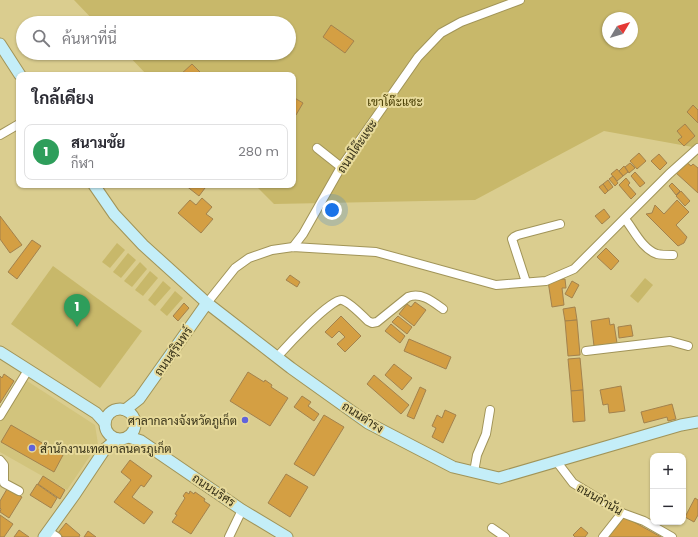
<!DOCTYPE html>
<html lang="th">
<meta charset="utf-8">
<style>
:root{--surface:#fff;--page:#f2f2f3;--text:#2b2b33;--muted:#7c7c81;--line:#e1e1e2;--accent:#2563eb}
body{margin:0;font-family:Poppins,Sarabun,sans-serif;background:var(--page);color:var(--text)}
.controls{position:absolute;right:12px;bottom:12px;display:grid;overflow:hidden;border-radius:8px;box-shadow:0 1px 3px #0004}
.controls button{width:36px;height:36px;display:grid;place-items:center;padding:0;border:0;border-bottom:1px solid var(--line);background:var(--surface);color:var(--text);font:20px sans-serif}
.compass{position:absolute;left:602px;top:12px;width:36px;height:36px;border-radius:50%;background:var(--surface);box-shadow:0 1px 3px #0004;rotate:52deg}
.you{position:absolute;left:332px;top:210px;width:14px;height:14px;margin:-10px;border:3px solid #fff;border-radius:50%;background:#1a73e8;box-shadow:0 0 0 6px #1a73e833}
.badge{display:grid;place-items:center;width:26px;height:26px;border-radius:50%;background:var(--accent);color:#fff;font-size:13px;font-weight:700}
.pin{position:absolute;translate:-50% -33px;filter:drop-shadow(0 1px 2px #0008)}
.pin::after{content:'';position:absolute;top:21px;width:14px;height:12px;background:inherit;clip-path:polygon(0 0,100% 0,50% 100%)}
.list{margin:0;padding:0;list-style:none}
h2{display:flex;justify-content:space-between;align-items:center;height:52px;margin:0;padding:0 16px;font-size:17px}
h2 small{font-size:13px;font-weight:400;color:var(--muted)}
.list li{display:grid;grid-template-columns:26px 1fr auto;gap:12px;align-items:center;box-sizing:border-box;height:56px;margin:0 8px 8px;padding:0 8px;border:1px solid var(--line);border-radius:8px}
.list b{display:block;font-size:15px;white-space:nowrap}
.list p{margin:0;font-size:13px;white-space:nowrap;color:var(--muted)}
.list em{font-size:13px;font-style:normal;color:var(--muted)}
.icon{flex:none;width:22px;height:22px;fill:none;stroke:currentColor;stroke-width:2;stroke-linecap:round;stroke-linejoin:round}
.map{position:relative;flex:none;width:698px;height:537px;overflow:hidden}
.search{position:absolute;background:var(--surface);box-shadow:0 1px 3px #0004;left:16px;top:16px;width:280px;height:44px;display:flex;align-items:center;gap:10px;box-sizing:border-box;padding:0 14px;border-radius:22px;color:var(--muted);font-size:15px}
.panel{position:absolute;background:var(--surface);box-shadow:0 1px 3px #0004;left:16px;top:72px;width:280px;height:116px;border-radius:8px}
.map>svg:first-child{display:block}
.built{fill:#d2c47d}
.green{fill:#c8b86a;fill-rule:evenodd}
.building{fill:#d49f43;stroke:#a3824d}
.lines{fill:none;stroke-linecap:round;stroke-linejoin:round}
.street-casing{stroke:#a19458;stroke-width:10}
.secondary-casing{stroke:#a19458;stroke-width:13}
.street{stroke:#fff;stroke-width:8}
.secondary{stroke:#c4eef8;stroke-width:11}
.poi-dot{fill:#6063db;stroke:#e7da9b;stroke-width:1.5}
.labels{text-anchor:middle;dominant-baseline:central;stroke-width:4;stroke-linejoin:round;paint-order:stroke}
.park-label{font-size:12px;fill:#473c00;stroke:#e7da9b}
.street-label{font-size:12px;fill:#353017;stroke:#e7da9b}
.poi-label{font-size:12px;fill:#353017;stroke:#e7da9b;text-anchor:end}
</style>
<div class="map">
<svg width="698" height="537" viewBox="0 0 698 537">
<rect width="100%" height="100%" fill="#dacd8f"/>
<polygon class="built" points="24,379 95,425 98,444 67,490 0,452 0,419"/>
<g class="green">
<path d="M74,0H698V148L604,131L475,200L274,204L255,185H293V75H147L126,53H289V23H96ZM608,18H632V42H608Z"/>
<polygon points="117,243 125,250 110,268 102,262"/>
<polygon points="128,253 136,260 121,278 113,272"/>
<polygon points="140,262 147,269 132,287 124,281"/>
<polygon points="53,266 142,331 100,388 11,324"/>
<polygon points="150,271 158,278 143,296 135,290"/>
<polygon points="645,278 653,285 638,303 630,296"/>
<polygon points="163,281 171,288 155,306 148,300"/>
<polygon points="175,291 183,298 167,316 160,310"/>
</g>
<g class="building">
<polygon points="245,17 251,23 239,23"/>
<polygon points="331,25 354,41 345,53 323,37"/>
<polygon points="192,64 203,75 180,75"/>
<polygon points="293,97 303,103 296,115 293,113"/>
<polygon points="693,105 698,110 698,123 687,112"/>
<polygon points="685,124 695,136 684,146 678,140 682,137 677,131"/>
<polygon points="639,153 646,161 637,169 630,161"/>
<polygon points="659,154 667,163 660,170 651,161"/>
<polygon points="685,161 691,166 693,164 698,168 698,193 675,172"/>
<polygon points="630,163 635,168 629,173 625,167"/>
<polygon points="624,166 628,172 623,176 619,171"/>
<polygon points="617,169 623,176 617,181 611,174"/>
<polygon points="635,172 645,183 640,187 631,176"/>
<polygon points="613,176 618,183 615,186 609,179"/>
<polygon points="626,178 630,183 628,185 636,194 631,199 619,185"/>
<polygon points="608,180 613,187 608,191 603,184"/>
<polygon points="672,183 680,191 676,195 669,186"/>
<polygon points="603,184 608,191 605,194 599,187"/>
<polygon points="185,185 201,185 205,188 199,196"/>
<polygon points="681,191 690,201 685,206 676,196"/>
<polygon points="202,198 212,207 206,214 213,219 201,233 178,213 190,200 196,205"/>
<polygon points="677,200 689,212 676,225 687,237 684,243 678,246 646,214 652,213 655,205 664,214"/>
<polygon points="604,209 610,217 602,224 595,216"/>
<polygon points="0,216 22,245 10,253 0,239"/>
<polygon points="32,240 41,246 17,279 8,272"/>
<polygon points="606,248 619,261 611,270 597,257"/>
<polygon points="290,275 300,282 297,287 286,280"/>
<polygon points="565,279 566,288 562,288 564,305 552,307 548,281"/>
<polygon points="572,281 579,285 572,298 565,294"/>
<polygon points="415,302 426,310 414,326 399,314 407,304 411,307"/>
<polygon points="184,303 189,308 178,321 173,316"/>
<polygon points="575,307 577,320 565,321 563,309"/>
<polygon points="341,316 361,336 345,352 337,344 345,337 339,331 332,338 325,332"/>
<polygon points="398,316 412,327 407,334 392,322"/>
<polygon points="609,318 610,325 614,324 617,343 594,346 591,321"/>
<polygon points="577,320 580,355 568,356 565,321"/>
<polygon points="391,324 405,336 400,343 385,331"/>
<polygon points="631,325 633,336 619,338 618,327"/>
<polygon points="409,339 451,357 446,369 404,351"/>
<polygon points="580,358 583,390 571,391 568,359"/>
<polygon points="394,364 412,378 402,390 385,375"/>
<polygon points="248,372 264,382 265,380 272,385 271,387 288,398 270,426 230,401"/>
<polygon points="4,374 14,381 0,403 0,376 2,378"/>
<polygon points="374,375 409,405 401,414 367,384"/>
<polygon points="621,386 625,411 609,413 608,404 603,405 600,390"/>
<polygon points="420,387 426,390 414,419 407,416"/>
<polygon points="583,390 585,421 573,422 571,391"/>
<polygon points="302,396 311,402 308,406 319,414 314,421 294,407"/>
<polygon points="672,404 676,419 668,421 667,417 644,423 641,412"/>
<polygon points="445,410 456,415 443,443 432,437 436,428 432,426 437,415 442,418"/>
<polygon points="324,415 344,427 314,476 294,464"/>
<polygon points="11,425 63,455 54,472 1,442"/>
<polygon points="130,460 152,476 144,487 141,485 132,497 153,512 144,524 114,502 131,480 121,472"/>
<polygon points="286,474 308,487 290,517 268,503"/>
<polygon points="43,476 65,490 60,499 38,484"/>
<polygon points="37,484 57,498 51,508 30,495"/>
<polygon points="7,489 22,497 9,518 0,512 1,509 0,508 0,501"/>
<polygon points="190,491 194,494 195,492 205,499 204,501 210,505 191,534 172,522 177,515 175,514 185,498 183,496 186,492 189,494"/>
<polygon points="695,498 698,500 698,515 694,522 685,517"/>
<polygon points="0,515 13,524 4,537 0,537"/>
<polygon points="623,516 661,537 610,537 607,535"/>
<polygon points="66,523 80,535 79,537 63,537 58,533"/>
<polygon points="581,527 588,533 585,537 575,537 573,535"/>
<polygon points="19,530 29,537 14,537"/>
<polygon points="88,531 96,537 84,537"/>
</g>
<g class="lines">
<g class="street-casing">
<g id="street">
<polyline points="0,135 19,124"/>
<polyline points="317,148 341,167"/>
<path d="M625,219C634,230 642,249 657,254C661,255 667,255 673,255"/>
<polyline points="293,247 303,234 341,167 418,57 441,33 461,22 520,0"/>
<polyline points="526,282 512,239 514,237 518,235 560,224"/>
<polyline points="207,303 235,268 249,258 272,250 293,247 376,252 496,285 546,281 574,269 669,174 698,148"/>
<polyline points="586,351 670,341 688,346"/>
<path d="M277,357C286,347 332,297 342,300C349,302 362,315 368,321L372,323L377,322L408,297C421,292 432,301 443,309"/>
<polyline points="0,416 28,370"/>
<polyline points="0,460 4,465 4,483 19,491"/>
<polyline points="557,462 573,483 622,513 644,521 672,537"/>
<polyline points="474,472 477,455 486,434 490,410"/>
<polyline points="492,528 505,537"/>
<polyline points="48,531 57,537"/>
<polyline points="229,537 242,510"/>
<polyline points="603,537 622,513"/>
</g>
</g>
<g class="secondary-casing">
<g id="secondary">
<polyline points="0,44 20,75"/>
<polyline points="94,185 114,214 143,245 207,303 291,368 368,423 453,467 499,478 681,425 698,422"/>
<polyline points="0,352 96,413 105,423"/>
<circle cx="120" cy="424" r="15"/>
<polyline points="125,410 139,399 207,303"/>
<polyline points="129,437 141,441 242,510 287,537"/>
<polyline points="44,537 75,494 105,449 117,439"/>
</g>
</g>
<use href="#street" class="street"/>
<use href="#secondary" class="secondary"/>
</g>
<g class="poi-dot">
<circle cx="245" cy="420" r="4"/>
<circle cx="32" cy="448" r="4"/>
</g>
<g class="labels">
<g class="park-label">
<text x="395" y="101">เขาโต๊ะแซะ</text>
</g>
<g class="street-label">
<text transform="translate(357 146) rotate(-56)">ถนนโต๊ะแซะ</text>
<text transform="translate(173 351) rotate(-55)">ถนนสุรินทร์</text>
<text transform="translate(363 417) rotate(33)">ถนนดำรง</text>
<text transform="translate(214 490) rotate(34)">ถนนนริศร</text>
<text transform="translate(600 499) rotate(30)">ถนนกำนัน</text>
</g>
<g class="poi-label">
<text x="237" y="420">ศาลากลางจังหวัดภูเก็ต</text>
<text x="40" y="448" text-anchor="start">สำนักงานเทศบาลนครภูเก็ต</text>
</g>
</g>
</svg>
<div class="controls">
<button>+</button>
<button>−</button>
</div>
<svg class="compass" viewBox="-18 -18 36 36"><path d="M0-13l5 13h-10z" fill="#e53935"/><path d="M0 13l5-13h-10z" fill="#7c7c81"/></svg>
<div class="you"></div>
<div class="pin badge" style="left:77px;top:327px;background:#2e9e5b">1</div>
<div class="search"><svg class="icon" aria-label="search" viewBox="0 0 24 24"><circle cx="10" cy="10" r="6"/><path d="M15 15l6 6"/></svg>ค้นหาที่นี่</div>
<section class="panel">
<h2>ใกล้เคียง<small></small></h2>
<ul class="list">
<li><span class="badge" style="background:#2e9e5b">1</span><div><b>สนามชัย</b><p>กีฬา</p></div><em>280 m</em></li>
</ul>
</section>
</div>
